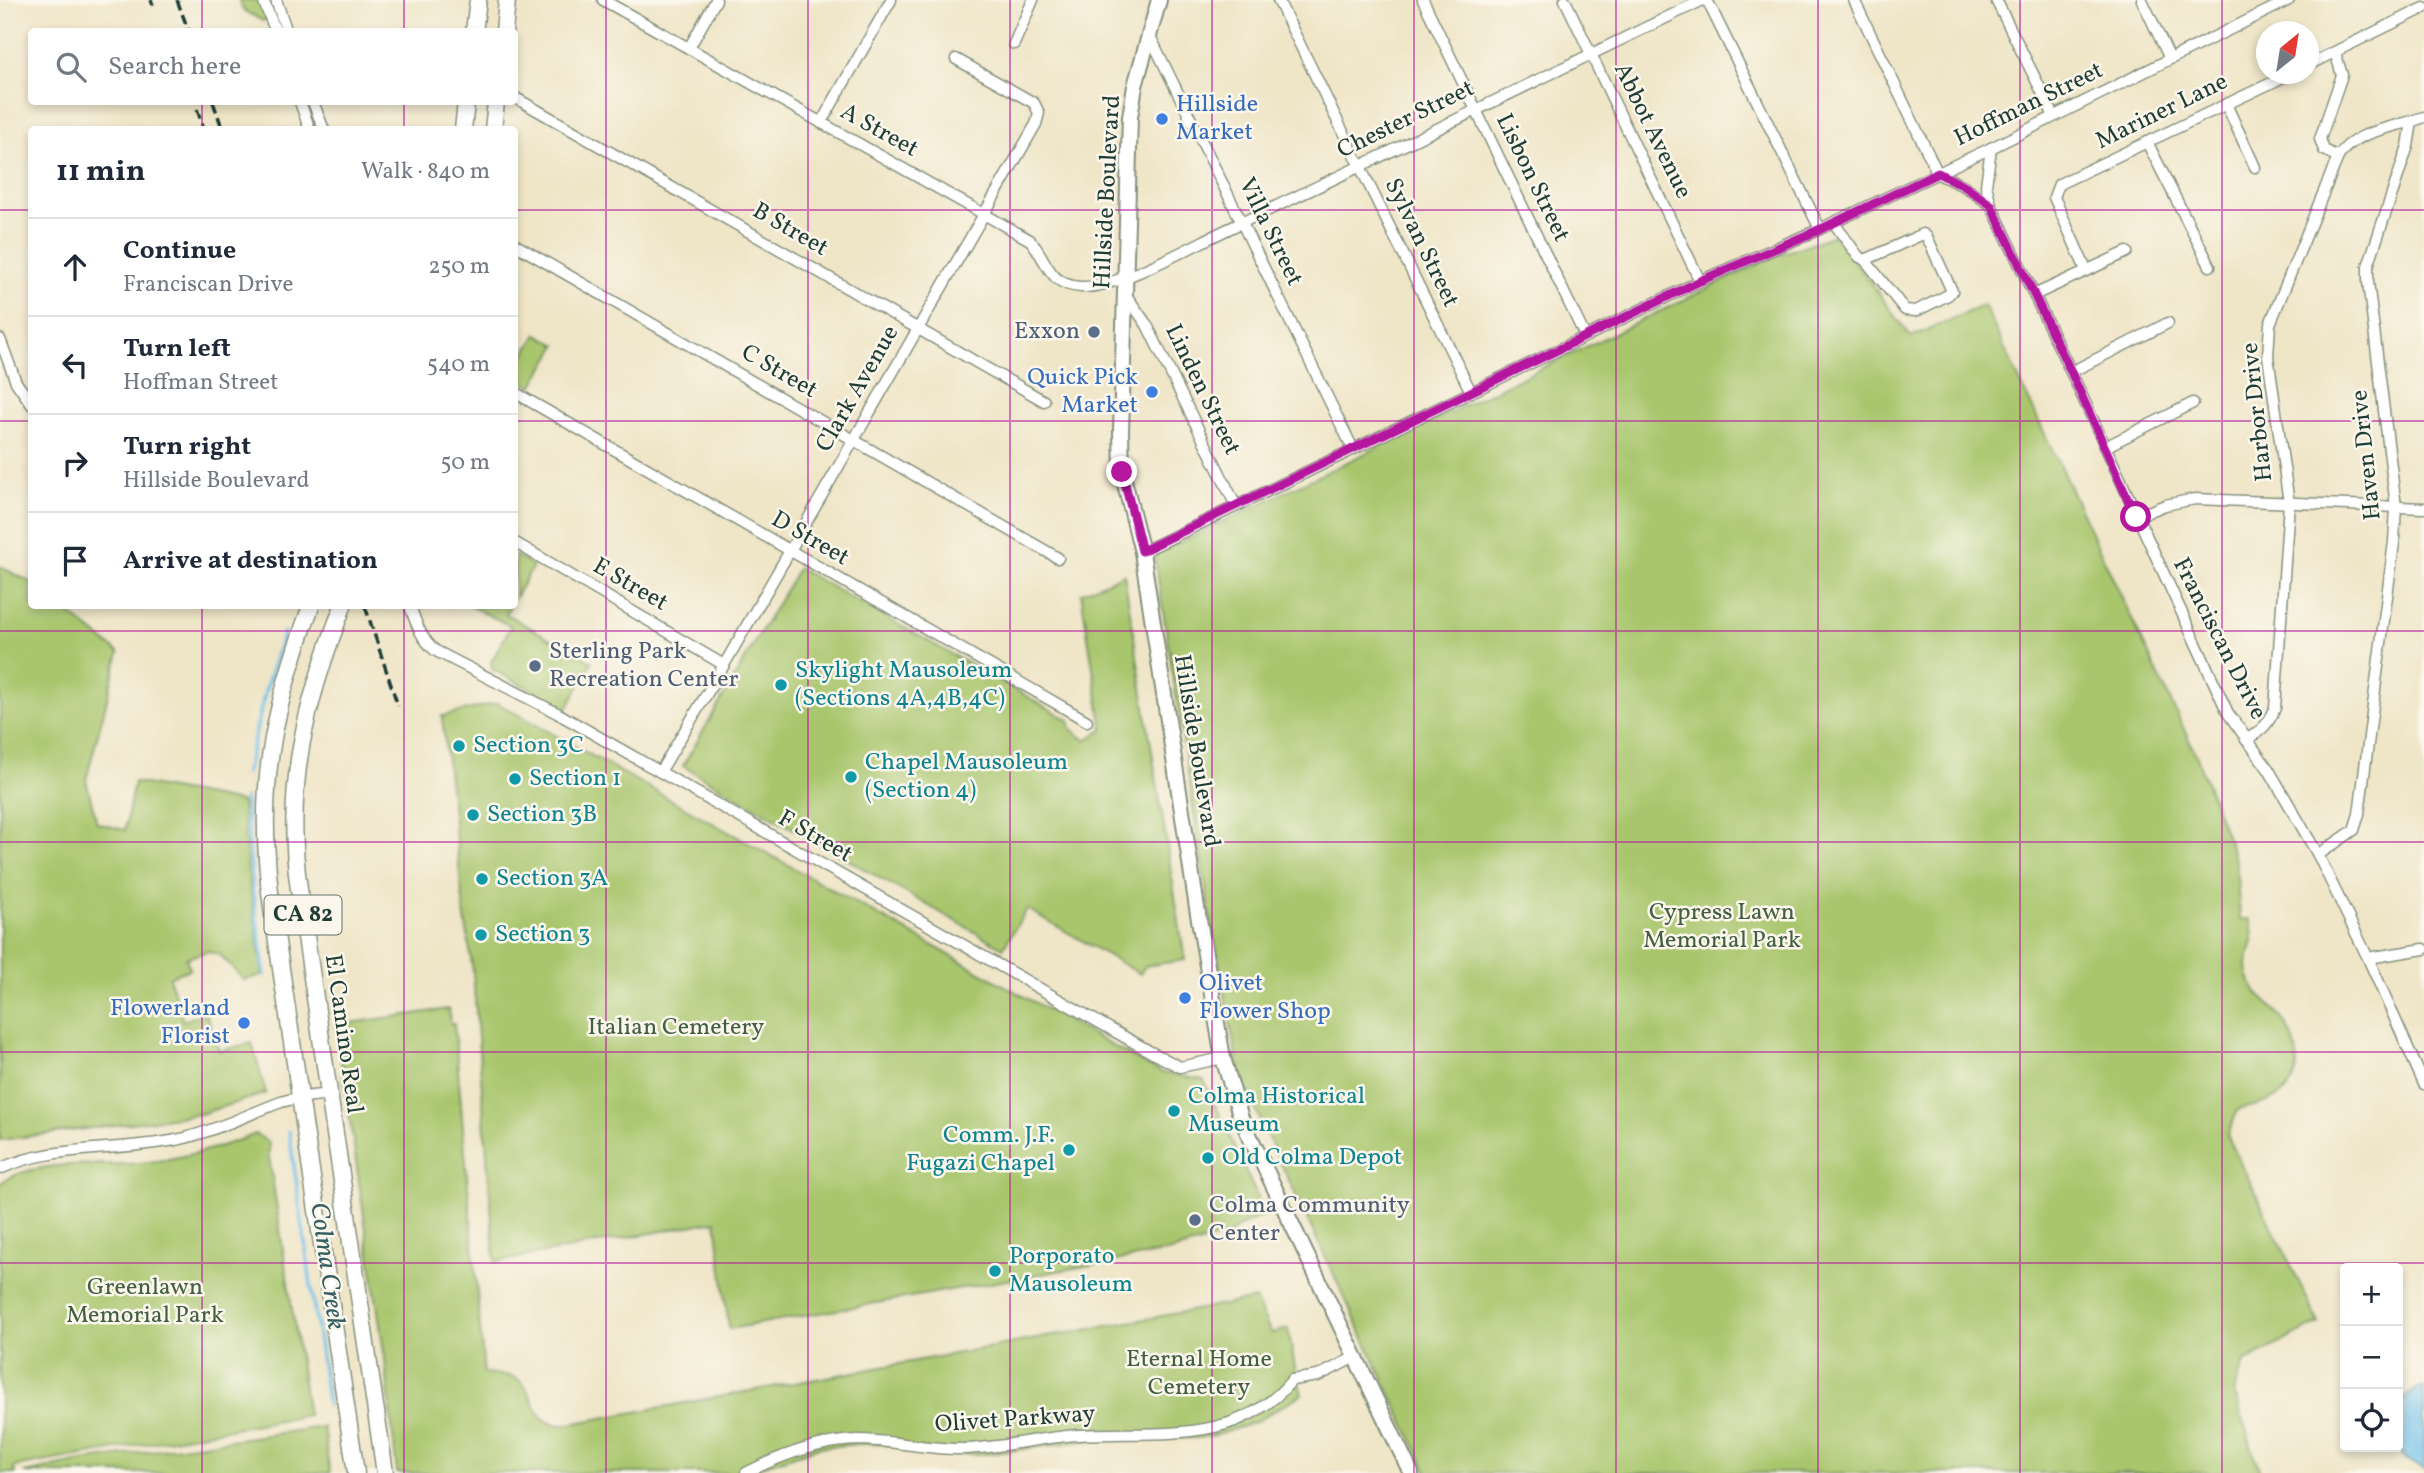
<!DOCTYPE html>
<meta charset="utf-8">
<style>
:root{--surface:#fff;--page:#f6f6f7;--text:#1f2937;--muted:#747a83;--line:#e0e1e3}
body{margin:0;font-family:Vollkorn,serif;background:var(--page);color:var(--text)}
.controls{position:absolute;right:21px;bottom:21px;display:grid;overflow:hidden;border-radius:7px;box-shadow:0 4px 10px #0003}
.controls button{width:63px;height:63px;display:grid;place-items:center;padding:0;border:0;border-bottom:2px solid var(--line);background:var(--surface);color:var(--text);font:35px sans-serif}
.compass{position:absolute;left:2256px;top:21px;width:63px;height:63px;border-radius:50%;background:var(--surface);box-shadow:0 4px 10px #0003;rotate:30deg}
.stop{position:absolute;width:21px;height:21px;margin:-16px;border:5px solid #b5179e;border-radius:50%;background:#fff}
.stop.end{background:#b5179e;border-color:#fff;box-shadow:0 2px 7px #0008}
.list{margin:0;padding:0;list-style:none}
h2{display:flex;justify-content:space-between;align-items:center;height:91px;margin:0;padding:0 28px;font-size:30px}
h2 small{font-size:23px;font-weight:400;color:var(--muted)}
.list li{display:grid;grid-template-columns:46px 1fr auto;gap:21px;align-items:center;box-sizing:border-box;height:98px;padding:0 28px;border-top:2px solid var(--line)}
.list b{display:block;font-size:26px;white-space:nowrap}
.list p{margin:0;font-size:23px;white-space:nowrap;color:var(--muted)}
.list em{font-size:23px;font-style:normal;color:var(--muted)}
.icon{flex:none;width:38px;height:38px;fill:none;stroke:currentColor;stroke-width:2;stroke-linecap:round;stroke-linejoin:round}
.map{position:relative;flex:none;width:2424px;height:1473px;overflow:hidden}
.search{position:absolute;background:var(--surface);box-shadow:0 4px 10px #0003;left:28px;top:28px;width:490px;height:77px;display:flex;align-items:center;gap:18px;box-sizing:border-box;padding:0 24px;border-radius:7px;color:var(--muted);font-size:26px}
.panel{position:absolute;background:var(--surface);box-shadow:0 4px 10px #0003;left:28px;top:126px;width:490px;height:483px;border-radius:7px}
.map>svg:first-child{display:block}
.green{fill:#a9c66d;stroke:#648250;stroke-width:2}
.water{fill:#6fc1eb;stroke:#477f90;stroke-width:2}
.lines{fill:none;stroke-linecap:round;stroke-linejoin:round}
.stream{stroke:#6fc1eb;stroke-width:3.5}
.minor-casing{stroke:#87917e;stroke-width:13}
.secondary-casing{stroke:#87917e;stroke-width:18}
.primary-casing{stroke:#87917e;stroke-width:19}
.minor{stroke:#fff;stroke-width:10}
.secondary{stroke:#fff;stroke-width:14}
.primary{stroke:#fff;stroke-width:16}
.rail{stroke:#1f3d34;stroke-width:3.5;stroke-dasharray:10 5;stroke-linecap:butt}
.route{stroke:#b5179e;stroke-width:9}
.grid{fill:none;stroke:#b5179e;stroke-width:2;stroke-opacity:0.55}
.shop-dot{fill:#3f7fe0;stroke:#fbf7ec;stroke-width:2.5}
.service-dot{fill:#5c6f8a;stroke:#fbf7ec;stroke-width:2.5}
.culture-dot{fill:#0f9aa8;stroke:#fbf7ec;stroke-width:2.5}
.labels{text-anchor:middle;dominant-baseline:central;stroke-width:5;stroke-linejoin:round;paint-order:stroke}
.shield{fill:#fbf7ec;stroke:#61756b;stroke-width:2}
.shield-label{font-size:23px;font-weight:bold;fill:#1f3d34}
.shop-label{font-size:24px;fill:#366cbe;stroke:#fbf7ec;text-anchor:start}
.street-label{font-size:24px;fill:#1f3d34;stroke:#fbf7ec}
.service-label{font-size:24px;fill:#4e5e75;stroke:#fbf7ec;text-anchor:start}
.culture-label{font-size:24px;fill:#0d838f;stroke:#fbf7ec;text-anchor:start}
.park-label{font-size:24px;fill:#425f42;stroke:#fbf7ec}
.water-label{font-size:26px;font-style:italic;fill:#335e62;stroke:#fbf7ec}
</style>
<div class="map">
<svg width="2424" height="1473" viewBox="0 0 2424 1473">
<rect width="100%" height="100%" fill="#fbf7ec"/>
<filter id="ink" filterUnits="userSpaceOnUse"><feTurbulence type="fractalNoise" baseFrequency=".0143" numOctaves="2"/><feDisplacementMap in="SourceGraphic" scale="14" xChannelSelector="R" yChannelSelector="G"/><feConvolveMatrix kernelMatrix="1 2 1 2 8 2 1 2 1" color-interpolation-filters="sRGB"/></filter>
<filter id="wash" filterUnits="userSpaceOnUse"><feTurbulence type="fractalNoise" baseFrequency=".00686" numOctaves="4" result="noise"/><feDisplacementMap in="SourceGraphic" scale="28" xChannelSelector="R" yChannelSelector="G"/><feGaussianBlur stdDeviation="1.57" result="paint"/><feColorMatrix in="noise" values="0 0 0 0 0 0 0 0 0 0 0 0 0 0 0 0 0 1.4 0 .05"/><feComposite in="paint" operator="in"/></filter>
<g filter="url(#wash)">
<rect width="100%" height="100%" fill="#efe5c7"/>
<g class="green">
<polygon points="239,0 261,0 267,19 263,21 243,10"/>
<path d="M1835,235L1911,337L1984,305L2196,755L2236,862L2240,920L2250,919C2251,926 2254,934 2253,941C2251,952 2245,960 2248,973C2251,992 2267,1001 2279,1015C2297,1035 2307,1074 2283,1093C2270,1104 2254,1105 2238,1110L2227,1135L2319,1323L2244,1362L2234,1392L2260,1473H1428L1245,1088L1237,1060L1210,916L1155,559L1156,554L1775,256Z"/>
<polygon points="537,334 557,345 532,387 515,377 515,370"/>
<polygon points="515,555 533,566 515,598"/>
<polygon points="0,567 31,582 32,606 60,606 119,653 86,780 97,823 125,830 134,782 242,802 248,873 263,975 244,980 220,955 208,951 186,958 190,969 169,977 183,1021 206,1013 219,1051 252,1043 266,1093 200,1114 0,1140"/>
<polygon points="798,568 1069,720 1071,729 1085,740 1103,730 1081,593 1124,574 1185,960 1145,966 1140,974 1027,909 1003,948 683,766"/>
<polygon points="470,606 510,606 506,614 592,662 567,709 492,669 491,662 511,626"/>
<polygon points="497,703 1147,1065 1163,1073 1204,1080 1265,1214 1238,1227 1229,1235 1171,1251 729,1329 716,1221 495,1262 473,972 464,911 442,716"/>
<path d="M449,1009L450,1023H454L484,1374C493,1375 504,1374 513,1377C538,1387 528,1426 564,1425L1255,1299L1271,1333L1288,1329L1296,1373L1302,1394L1255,1422L1217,1435L1198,1438H1102L988,1454H959L875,1443L819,1447L741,1473H397L385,1359L336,1025Z"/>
<path d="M256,1134L269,1143V1157L308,1415L14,1467L15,1473H0V1183C38,1158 97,1167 141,1163C180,1159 219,1148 256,1134Z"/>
<polygon points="323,1427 330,1473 24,1473 82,1461"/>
</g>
<path class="water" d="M2424,1387V1469L2405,1459L2395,1447H2398C2398,1420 2392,1397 2424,1387Z"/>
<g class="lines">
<g class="stream">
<polyline points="246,773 266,688 284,632"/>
<polyline points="245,798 253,890 265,975"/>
<polyline points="289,1131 328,1405"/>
</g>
</g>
</g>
<g filter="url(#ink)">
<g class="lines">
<g class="minor-casing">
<g id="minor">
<polyline points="263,0 276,32"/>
<polyline points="276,0 287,32"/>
<path d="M603,0L1030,240C1048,260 1047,285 1081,287C1117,289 1190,247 1224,231C1384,156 1543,77 1703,0"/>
<polyline points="1278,0 1471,392"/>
<polyline points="1423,0 1585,336"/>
<polyline points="1565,0 1700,281"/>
<polyline points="1707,0 1820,229"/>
<polyline points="1854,0 1938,174 1964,186 1991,205"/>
<polyline points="1996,0 2054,116"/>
<polyline points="2142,0 2170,59"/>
<polyline points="1149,34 1353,449"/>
<polyline points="1014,44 1033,0"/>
<polyline points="689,48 716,0"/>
<polyline points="2308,65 2424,8"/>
<polyline points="514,97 1044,401"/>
<polyline points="300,102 310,130"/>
<polyline points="313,102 324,130"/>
<polyline points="2226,104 2255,167"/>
<polyline points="821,123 891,0"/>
<polyline points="2147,142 2210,266"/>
<polyline points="1991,148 1986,185 1991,205 2071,372 2228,713 2269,770 2318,855 2368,958 2424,1084"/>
<path d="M2338,157C2354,130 2396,128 2424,117"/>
<polyline points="1834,223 1858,256 1865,260 1905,310 1916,311 1948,295 1952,291 1927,237 1923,234 1865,260"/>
<polyline points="514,244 1058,558"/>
<polyline points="2086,270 2054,197 2059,184 2290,74"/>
<polyline points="1126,295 1147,325 1236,506"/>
<polyline points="2034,295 2127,252"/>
<polyline points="0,339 16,382 32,405"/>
<polyline points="2071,372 2168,323"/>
<polyline points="514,392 1087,721"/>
<polyline points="2105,447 2193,403"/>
<polyline points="2136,517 2165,505 2195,499 2424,508"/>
<polyline points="514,542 724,665"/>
<polyline points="1142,552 1700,281 1820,229 1991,148 2289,0"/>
<path d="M410,606C416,623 421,639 436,651L557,713L1149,1051L1180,1067L1223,1058"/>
<path d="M2246,740C2261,731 2269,724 2275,708L2289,503L2268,356L2270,324L2338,157L2324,150L2320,139L2342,75L2335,52"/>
<polyline points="660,772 724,665 1036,124 1039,113 1034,103 956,59"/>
<polyline points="2318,855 2354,830 2359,814 2394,542 2396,507 2368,282 2368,266 2408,146 2412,122"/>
<polyline points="2368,958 2424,949"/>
<path d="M0,1169C51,1144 128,1152 185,1138C219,1129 249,1114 281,1102C296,1097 313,1096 329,1094"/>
<path d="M746,1473C781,1455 818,1441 858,1440C893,1440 928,1450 963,1449C1003,1448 1040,1437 1079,1435C1155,1430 1237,1447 1292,1380L1318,1376L1355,1357"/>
</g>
</g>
<g class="secondary-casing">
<polyline id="secondary" points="1159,0 1135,86 1130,117 1121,432 1122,472 1142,552 1197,908 1223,1058 1241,1118 1411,1473"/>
</g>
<g class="primary-casing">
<g id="primary">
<polyline points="474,32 478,0"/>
<polyline points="504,32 507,0"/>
<polyline points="463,130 466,102"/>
<polyline points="493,130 496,102"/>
<path d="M311,606C271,714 256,792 272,908L356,1473"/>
<path d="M343,606C306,702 284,784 299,889L385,1473"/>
</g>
</g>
<use href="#minor" class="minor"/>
<use href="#secondary" class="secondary"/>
<use href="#primary" class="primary"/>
<g class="rail">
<polyline points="151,0 153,5"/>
<polyline points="177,0 189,32"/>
<polyline points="213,102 223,130"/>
<polyline points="197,109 204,130"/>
<polyline points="365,606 398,706"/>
</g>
</g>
</g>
<g class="lines" filter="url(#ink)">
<polyline class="route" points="1122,472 1142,551 1700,281 1821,229 1938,173 1964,186 1991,205 2071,372 2136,517"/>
</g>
<path class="grid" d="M202,0V32M404,0V32M606,0V1473M808,0V1473M1010,0V1473M1212,0V1473M1414,0V1473M1616,0V1473M1818,0V1473M2020,0V1473M2222,0V1473M202,102V130M404,102V130M0,210H32M514,210H2424M0,421H32M514,421H2424M202,606V1473M404,606V1473M0,631H2424M0,842H2424M0,1052H2424M0,1263H2424"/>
<g class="shop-dot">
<circle cx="1162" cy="119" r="7"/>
<circle cx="1152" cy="392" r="7"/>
<circle cx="1185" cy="998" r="7"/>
<circle cx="244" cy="1023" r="7"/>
</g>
<g class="service-dot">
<circle cx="1094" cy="332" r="7"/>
<circle cx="535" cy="666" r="7"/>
<circle cx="1195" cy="1220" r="7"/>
</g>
<g class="culture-dot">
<circle cx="781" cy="685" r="7"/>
<circle cx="459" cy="746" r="7"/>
<circle cx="851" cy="777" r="7"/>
<circle cx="515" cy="779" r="7"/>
<circle cx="473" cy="815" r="7"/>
<circle cx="482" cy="879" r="7"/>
<circle cx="481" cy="935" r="7"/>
<circle cx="1174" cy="1111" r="7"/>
<circle cx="1069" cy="1150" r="7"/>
<circle cx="1208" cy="1158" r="7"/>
<circle cx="995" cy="1271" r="7"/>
</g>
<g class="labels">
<rect class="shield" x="264.5" y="895.5" width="77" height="39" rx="5"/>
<g class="shield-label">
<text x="303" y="915">CA 82</text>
</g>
<g class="shop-label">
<text x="1176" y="105">Hillside<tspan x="1176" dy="28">Market</tspan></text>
<text x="1138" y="378" text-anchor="end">Quick Pick<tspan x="1138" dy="28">Market</tspan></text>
<text x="1199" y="984">Olivet<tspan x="1199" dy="28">Flower Shop</tspan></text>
<text x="230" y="1009" text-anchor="end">Flowerland<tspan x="230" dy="28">Florist</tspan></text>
</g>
<g class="street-label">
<text transform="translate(2029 105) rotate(-26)">Hoffman Street</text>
<text transform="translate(2162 112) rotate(-26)">Mariner Lane</text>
<text transform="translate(1406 120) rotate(-26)">Chester Street</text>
<text transform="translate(879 131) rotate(29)">A Street</text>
<text transform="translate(1652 131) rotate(64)">Abbot Avenue</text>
<text transform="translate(1532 178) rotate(64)">Lisbon Street</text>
<text transform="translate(1108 192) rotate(-87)">Hillside Boulevard</text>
<text transform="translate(790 230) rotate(30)">B Street</text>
<text transform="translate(1270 232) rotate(64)">Villa Street</text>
<text transform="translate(1421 243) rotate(64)">Sylvan Street</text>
<text transform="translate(779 372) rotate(30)">C Street</text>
<text transform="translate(858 389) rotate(-60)">Clark Avenue</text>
<text transform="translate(1202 390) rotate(64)">Linden Street</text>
<text transform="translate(2258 412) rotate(-96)">Harbor Drive</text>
<text transform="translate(2367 455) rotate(-96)">Haven Drive</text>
<text transform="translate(810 539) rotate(30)">D Street</text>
<text transform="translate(630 585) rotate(30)">E Street</text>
<text transform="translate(2219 639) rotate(63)">Franciscan Drive</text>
<text transform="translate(1196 751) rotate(81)">Hillside Boulevard</text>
<text transform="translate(815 837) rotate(30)">F Street</text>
<text transform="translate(343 1034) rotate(82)">El Camino Real</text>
<text transform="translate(1015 1420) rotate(-4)">Olivet Parkway</text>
</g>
<g class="service-label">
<text x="1080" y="332" text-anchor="end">Exxon</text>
<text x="549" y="652">Sterling Park<tspan x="549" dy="28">Recreation Center</tspan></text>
<text x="1209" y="1206">Colma Community<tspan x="1209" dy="28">Center</tspan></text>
</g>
<g class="culture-label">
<text x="795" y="671">Skylight Mausoleum<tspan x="795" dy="28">(Sections 4A,4B,4C)</tspan></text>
<text x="473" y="746">Section 3C</text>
<text x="865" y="763">Chapel Mausoleum<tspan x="865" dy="28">(Section 4)</tspan></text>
<text x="529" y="779">Section 1</text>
<text x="487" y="815">Section 3B</text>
<text x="496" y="879">Section 3A</text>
<text x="495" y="935">Section 3</text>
<text x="1188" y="1097">Colma Historical<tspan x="1188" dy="28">Museum</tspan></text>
<text x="1055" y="1136" text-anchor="end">Comm. J.F.<tspan x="1055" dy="28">Fugazi Chapel</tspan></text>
<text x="1222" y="1158">Old Colma Depot</text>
<text x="1009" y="1257">Porporato<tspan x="1009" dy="28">Mausoleum</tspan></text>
</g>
<g class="park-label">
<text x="1722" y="913">Cypress Lawn<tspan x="1722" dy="28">Memorial Park</tspan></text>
<text x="676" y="1028">Italian Cemetery</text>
<text x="145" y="1288">Greenlawn<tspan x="145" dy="28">Memorial Park</tspan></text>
<text x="1199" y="1360">Eternal Home<tspan x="1199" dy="28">Cemetery</tspan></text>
</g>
<g class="water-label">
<text transform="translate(327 1266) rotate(82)">Colma Creek</text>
</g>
</g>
</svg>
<div class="controls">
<button>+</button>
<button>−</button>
<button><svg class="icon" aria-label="locate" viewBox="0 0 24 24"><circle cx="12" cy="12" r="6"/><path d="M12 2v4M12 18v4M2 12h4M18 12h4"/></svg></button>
</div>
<svg class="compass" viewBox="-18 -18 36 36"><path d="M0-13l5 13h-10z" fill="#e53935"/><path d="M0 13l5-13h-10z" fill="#747a83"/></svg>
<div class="stop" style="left:2136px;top:517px"></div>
<div class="stop end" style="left:1122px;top:472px"></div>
<div class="search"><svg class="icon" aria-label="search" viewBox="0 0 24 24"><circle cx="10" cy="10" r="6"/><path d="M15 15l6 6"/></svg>Search here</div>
<section class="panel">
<h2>11 min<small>Walk · 840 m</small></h2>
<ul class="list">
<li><svg class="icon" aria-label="ahead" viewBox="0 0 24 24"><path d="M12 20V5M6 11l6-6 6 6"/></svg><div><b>Continue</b><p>Franciscan Drive</p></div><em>250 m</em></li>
<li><svg class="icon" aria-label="left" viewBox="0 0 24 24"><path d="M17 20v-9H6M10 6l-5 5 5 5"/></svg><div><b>Turn left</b><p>Hoffman Street</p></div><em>540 m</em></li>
<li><svg class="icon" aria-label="right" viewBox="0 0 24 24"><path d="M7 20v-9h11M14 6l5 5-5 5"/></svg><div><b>Turn right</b><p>Hillside Boulevard</p></div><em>50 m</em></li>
<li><svg class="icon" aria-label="arrive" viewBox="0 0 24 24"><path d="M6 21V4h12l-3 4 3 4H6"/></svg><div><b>Arrive at destination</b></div></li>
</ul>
</section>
</div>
